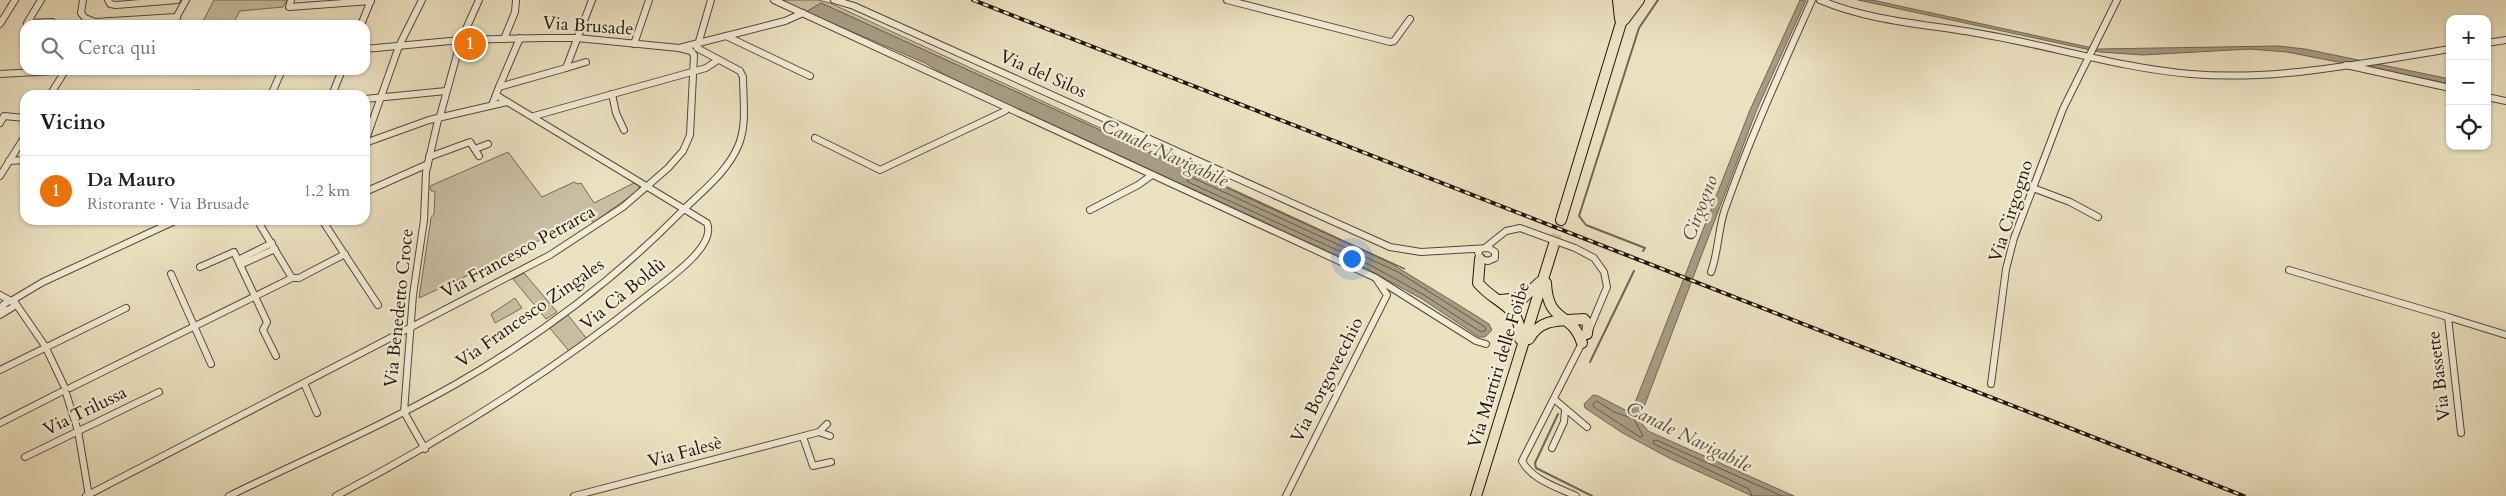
<!DOCTYPE html>
<html lang="it">
<meta charset="utf-8">
<style>
:root{--surface:#fff;--page:#f2f2f2;--text:#202124;--muted:#757577;--line:#e0e0e0;--accent:#8f2418}
body{margin:0;font-family:Cardo,serif;background:var(--page);color:var(--text)}
.controls{position:absolute;right:15px;top:15px;display:grid;overflow:hidden;border-radius:10px;box-shadow:0 1px 4px #0004}
.controls button{width:45px;height:45px;display:grid;place-items:center;padding:0;border:0;border-bottom:1px solid var(--line);background:var(--surface);color:var(--text);font:25px sans-serif}
.you{position:absolute;left:1351px;top:258px;width:18px;height:18px;margin:-12px;border:4px solid #fff;border-radius:50%;background:#1a73e8;box-shadow:0 0 0 8px #1a73e833}
.badge{display:grid;place-items:center;width:32px;height:32px;border-radius:50%;background:var(--accent);color:#fff;font-size:16px;font-weight:700}
.pin{position:absolute;translate:-50% -50%;border:2px solid #fff;box-shadow:0 1px 5px #0006}
.list{margin:0;padding:0;list-style:none}
h2{display:flex;justify-content:space-between;align-items:center;height:65px;margin:0;padding:0 20px;font-size:21px}
h2 small{font-size:16px;font-weight:400;color:var(--muted)}
.list li{display:grid;grid-template-columns:32px 1fr auto;gap:15px;align-items:center;box-sizing:border-box;height:70px;padding:0 20px;border-top:1px solid var(--line)}
.list b{display:block;font-size:19px;white-space:nowrap}
.list p{margin:0;font-size:16px;white-space:nowrap;color:var(--muted)}
.list em{font-size:16px;font-style:normal;color:var(--muted)}
.icon{flex:none;width:28px;height:28px;fill:none;stroke:currentColor;stroke-width:2;stroke-linecap:round;stroke-linejoin:round}
.map{position:relative;flex:none;width:2506px;height:496px;overflow:hidden}
.search{position:absolute;background:var(--surface);box-shadow:0 1px 4px #0004;left:20px;top:20px;width:350px;height:55px;display:flex;align-items:center;gap:12px;box-sizing:border-box;padding:0 18px;border-radius:15px;color:var(--muted);font-size:19px}
.panel{position:absolute;background:var(--surface);box-shadow:0 1px 4px #0004;left:20px;top:90px;width:350px;height:135px;border-radius:15px}
.map>svg:first-child{display:block}
.green{fill:#c9bda1;stroke:#766858}
.water{fill:#a79b83;stroke:#726554}
.lines{fill:none;stroke-linecap:round;stroke-linejoin:round}
.shore{stroke:#645848;stroke-width:1}
.stream{stroke:#726554;stroke-width:2}
.highway-tunnel{stroke:#cdc1a4;stroke-width:10;stroke-dasharray:10 5;stroke-linecap:butt}
.minor-casing{stroke:#54473a;stroke-width:8}
.highway-casing{stroke:#22140e;stroke-width:12}
.minor{stroke:#f2ebd5;stroke-width:6}
.highway{stroke:#ebe0bf;stroke-width:10}
.rail-casing{stroke:#22140e;stroke-width:4}
.rail{stroke:#f2ebd5;stroke-width:2;stroke-dasharray:5.5;stroke-linecap:butt}
.labels{text-anchor:middle;dominant-baseline:central;stroke-width:4.5;stroke-linejoin:round;paint-order:stroke}
.street-label{font-size:18px;fill:#22140e;stroke:#f2ebd5}
.water-label{font-size:19px;font-style:italic;fill:#574a3d;stroke:#f2ebd5}
</style>
<div class="map">
<svg width="2506" height="496" viewBox="0 0 2506 496">
<rect width="100%" height="100%" fill="#ebe0bf"/>
<filter id="stains"><feTurbulence type="fractalNoise" baseFrequency=".004" numOctaves="4"/><feColorMatrix values="0 0 0 0 .2 0 0 0 0 .09 0 0 0 0 .02 0 0 0 .5 -.17"/></filter>
<radialGradient id="worn" r=".72"><stop offset=".6" stop-color="#630" stop-opacity="0"/><stop offset="1" stop-color="#630" stop-opacity=".3"/></radialGradient>
<g class="green">
<polygon points="214,0 287,0 283,7 240,11 232,25 201,25"/>
<polygon points="781,0 818,0 830,3 1405,269 821,3 806,12"/>
<polygon points="200,90 197,95 126,95 127,94"/>
<polygon points="508,152 542,197 574,182 578,184 581,183 594,203 634,183 639,186 639,190 594,222 586,216 505,258 419,298 431,218 434,214 435,191 431,191 430,186"/>
<polygon points="524,273 557,312 546,319 513,279"/>
<polygon points="515,298 522,308 495,323 491,314"/>
<polygon points="567,314 587,339 569,351 548,326"/>
</g>
<g class="water">
<polygon points="1800,0 1806,0 1757,109 1639,420 1648,431 1794,496 1752,496 1669,458 1621,432 1585,408 1584,404 1593,395 1598,396 1631,413 1750,110"/>
<polygon points="1858,0 1872,0 2097,49 2278,46 2305,49 2450,79 2450,84 2287,52 2250,49 2143,55 2100,52"/>
<polygon points="821,3 1405,269 1240,194 1392,264 1475,315 1489,324 1492,330 1485,337 1479,337 1422,299 1369,270 952,79 925,63 806,12"/>
</g>
<g class="lines">
<g class="shore">
<polygon points="1191,177 1398,272 1485,327 1486,330 1481,332 1424,295 1372,266 1188,182 1187,178"/>
<polygon points="1597,401 1614,412 1634,419 1643,436 1640,437 1594,407 1593,404"/>
<polyline points="1752,496 1749,489 1654,444 1653,441 1656,440 1782,496"/>
</g>
<g class="stream">
<polyline points="1643,251 1645,248 1586,225 1579,216 1639,28 1658,0"/>
<polyline points="1590,362 1634,271"/>
<polyline points="1558,414 1535,463 1536,468 1592,496"/>
</g>
<polyline class="highway-tunnel" points="1554,244 1561,220"/>
<g class="minor-casing">
<g id="minor">
<polyline points="41,0 27,23 52,22"/>
<polyline points="83,0 81,13 85,18 95,22 177,17"/>
<polyline points="108,0 110,4 116,5 177,0"/>
<polyline points="291,0 289,7 371,1"/>
<polyline points="774,0 1376,278 1476,341 1486,344"/>
<polyline points="834,0 854,6 1390,247 1421,252 1489,248 1495,252 1495,258 1488,261 1480,259 1478,252 1481,249"/>
<polyline points="1227,0 1390,42 1394,41 1410,19"/>
<path d="M1820,0C1872,22 1927,24 1982,34C2052,46 2120,68 2191,74C2278,81 2364,63 2450,49"/>
<polyline points="0,24 15,0"/>
<polyline points="172,25 186,0"/>
<polyline points="361,25 371,0"/>
<polyline points="365,34 365,37"/>
<polyline points="726,36 810,76"/>
<polyline points="504,39 515,12 516,0"/>
<polyline points="2487,43 2506,40"/>
<polyline points="634,44 649,0"/>
<polyline points="365,49 461,40 544,38 577,38 679,48 785,21 803,13"/>
<polyline points="2346,65 2450,88"/>
<polyline points="566,68 586,62"/>
<polyline points="0,74 73,70"/>
<polyline points="499,87 520,38"/>
<polyline points="612,94 616,113 624,130"/>
<polyline points="50,95 65,71"/>
<polyline points="271,95 282,70"/>
<polyline points="332,95 342,70"/>
<polyline points="2487,97 2506,101"/>
<polyline points="365,99 446,91"/>
<polyline points="492,105 499,87 566,68 592,0"/>
<polyline points="440,116 461,40 479,0"/>
<polyline points="534,116 706,68 718,60"/>
<polyline points="0,123 4,116 25,118"/>
<polyline points="815,138 880,170 1005,111"/>
<polyline points="365,142 399,46 422,0"/>
<polyline points="365,143 429,120 507,102"/>
<polyline points="475,149 488,144"/>
<polyline points="429,157 470,142 479,156"/>
<polyline points="9,161 25,160"/>
<polyline points="0,176 25,136"/>
<polyline points="2033,188 2070,202 2098,217"/>
<polyline points="365,192 428,164"/>
<polyline points="1090,210 1138,185 1152,175"/>
<polyline points="322,220 378,305"/>
<polyline points="1486,247 1506,231 1520,228 1575,248 1594,258 1604,272 1607,287 1589,330"/>
<polyline points="238,260 272,243"/>
<polyline points="240,265 275,249"/>
<polyline points="200,267 234,252 267,322 263,330 276,356"/>
<polyline points="2289,270 2448,317"/>
<path d="M1711,272C1718,253 1718,232 1724,212C1749,140 1781,70 1812,0"/>
<polyline points="171,274 211,364"/>
<polyline points="292,278 299,278 345,254"/>
<polyline points="0,295 11,301"/>
<polyline points="11,301 43,282 177,220"/>
<polyline points="16,304 45,346 65,388"/>
<polyline points="0,315 13,307 15,301 9,301 3,305 2,309 8,310"/>
<polyline points="0,370 126,308"/>
<polyline points="304,383 317,413"/>
<polyline points="1991,384 2006,269 2014,238 2063,109 2117,0"/>
<polyline points="70,388 292,278 257,220"/>
<polyline points="66,393 78,431 89,496"/>
<polyline points="1554,399 1587,427"/>
<polyline points="0,423 61,392"/>
<polyline points="819,432 827,424"/>
<polyline points="2461,433 2448,317 2506,335"/>
<polyline points="803,437 813,466 831,462"/>
<polyline points="1552,448 1564,422 1565,410"/>
<polyline points="425,449 404,412 413,295 424,220 426,172 438,120"/>
<polyline points="25,457 159,392"/>
<polyline points="86,496 550,255 623,207 668,168 683,151 690,135 694,55 691,51 679,48"/>
<path d="M229,496C305,459 382,426 456,384C538,337 614,280 680,213C701,192 728,172 739,144C747,123 743,99 743,77L740,71L697,48L711,0"/>
<path d="M336,496C446,438 551,373 648,295C665,281 717,247 707,223L496,95"/>
<polyline points="574,496 819,432 830,436"/>
<polyline points="1286,496 1387,295 1377,280"/>
<path d="M1576,496C1557,487 1532,480 1522,461L1583,341"/>
</g>
</g>
<g class="highway-casing">
<g id="highway">
<polyline points="1618,0 1620,19"/>
<polyline points="1624,20 1639,0"/>
<polyline points="1561,220 1628,0"/>
<path d="M1480,259L1478,283C1496,305 1522,305 1520,339"/>
<path d="M1546,283C1548,325 1571,310 1582,343"/>
<polyline points="1500,300 1523,298 1540,282"/>
<path d="M1529,339C1541,317 1562,321 1584,319L1588,324L1587,334"/>
<polyline points="1476,496 1554,244"/>
</g>
</g>
<use href="#minor" class="minor"/>
<use href="#highway" class="highway"/>
<g class="rail-casing">
<polyline id="rail" points="973,0 2244,496"/>
</g>
<use href="#rail" class="rail"/>
</g>
<g class="labels">
<g class="street-label">
<text transform="translate(588 26) rotate(4)">Via Brusade</text>
<text transform="translate(1043 74) rotate(24)">Via del Silos</text>
<text transform="translate(2011 211) rotate(-72)">Via Cirgogno</text>
<text transform="translate(518 252) rotate(-29)">Via Francesco Petrarca</text>
<text transform="translate(623 294) rotate(-39)">Via Cà Boldù</text>
<text transform="translate(399 308) rotate(-84)">Via Benedetto Croce</text>
<text transform="translate(530 313) rotate(-35)">Via Francesco Zingales</text>
<text transform="translate(1499 365) rotate(-73)">Via Martiri delle Foibe</text>
<text transform="translate(2439 376) rotate(-97)">Via Bassette</text>
<text transform="translate(1327 380) rotate(-63)">Via Borgovecchio</text>
<text transform="translate(85 411) rotate(-26)">Via Trilussa</text>
<text transform="translate(685 452) rotate(-15)">Via Falesè</text>
</g>
<g class="water-label">
<text transform="translate(1165 153) rotate(25)">Canale Navigabile</text>
<text transform="translate(1700 208) rotate(-69)">Cirgogno</text>
<text transform="translate(1689 437) rotate(26)">Canale Navigabile</text>
</g>
</g>
<rect width="100%" height="100%" filter="url(#stains)"/>
<rect width="100%" height="100%" fill="url(#worn)"/>
</svg>
<div class="controls">
<button>+</button>
<button>−</button>
<button><svg class="icon" aria-label="locate" viewBox="0 0 24 24"><circle cx="12" cy="12" r="6"/><path d="M12 2v4M12 18v4M2 12h4M18 12h4"/></svg></button>
</div>
<div class="you"></div>
<div class="pin badge" style="left:470px;top:44px;background:#e8710a">1</div>
<div class="search"><svg class="icon" aria-label="search" viewBox="0 0 24 24"><circle cx="10" cy="10" r="6"/><path d="M15 15l6 6"/></svg>Cerca qui</div>
<section class="panel">
<h2>Vicino<small></small></h2>
<ul class="list">
<li><span class="badge" style="background:#e8710a">1</span><div><b>Da Mauro</b><p>Ristorante · Via Brusade</p></div><em>1.2 km</em></li>
</ul>
</section>
</div>
